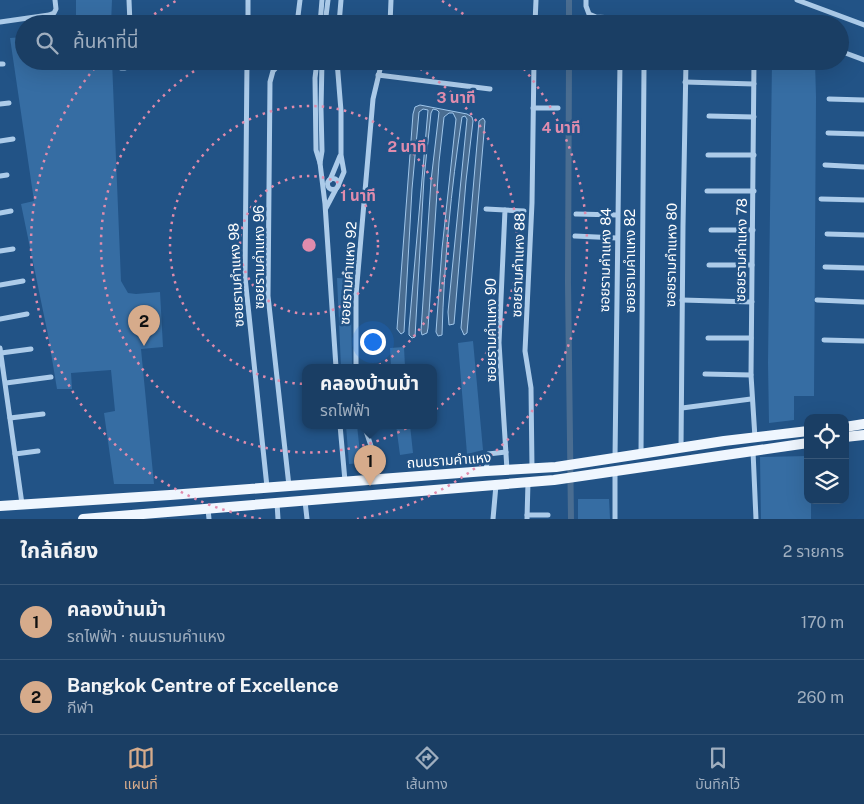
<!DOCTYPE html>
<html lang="th">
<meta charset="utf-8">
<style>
:root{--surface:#1a3e64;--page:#27496d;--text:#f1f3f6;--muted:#9faebf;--line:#385778;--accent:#d6ab8b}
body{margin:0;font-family:"Public Sans","Noto Sans Thai",sans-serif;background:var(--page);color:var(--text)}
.controls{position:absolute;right:15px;bottom:15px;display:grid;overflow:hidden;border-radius:10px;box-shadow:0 5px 20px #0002}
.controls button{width:45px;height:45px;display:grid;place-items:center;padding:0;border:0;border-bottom:1px solid var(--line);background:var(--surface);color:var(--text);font:25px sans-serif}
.you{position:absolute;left:372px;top:341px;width:18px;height:18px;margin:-12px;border:4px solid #fff;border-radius:50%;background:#1a73e8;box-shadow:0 0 0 8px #1a73e833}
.badge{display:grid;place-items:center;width:32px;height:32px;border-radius:50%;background:var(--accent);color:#111;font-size:16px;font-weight:700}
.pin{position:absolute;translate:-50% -41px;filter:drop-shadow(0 1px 2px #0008)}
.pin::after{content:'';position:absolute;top:26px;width:18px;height:15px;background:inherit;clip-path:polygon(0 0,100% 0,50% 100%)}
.popup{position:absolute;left:302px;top:364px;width:135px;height:65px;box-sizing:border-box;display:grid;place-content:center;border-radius:10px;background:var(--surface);filter:drop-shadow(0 1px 4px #0005);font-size:16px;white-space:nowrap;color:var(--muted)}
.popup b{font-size:19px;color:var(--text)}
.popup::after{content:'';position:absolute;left:50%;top:100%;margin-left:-10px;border:10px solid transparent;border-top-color:var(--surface)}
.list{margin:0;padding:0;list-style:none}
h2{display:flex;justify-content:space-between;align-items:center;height:65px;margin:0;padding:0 20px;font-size:21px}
h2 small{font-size:16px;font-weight:400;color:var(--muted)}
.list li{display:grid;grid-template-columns:32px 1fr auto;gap:15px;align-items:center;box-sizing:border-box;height:75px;padding:0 20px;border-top:1px solid var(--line)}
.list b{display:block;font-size:19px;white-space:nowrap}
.list p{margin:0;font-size:16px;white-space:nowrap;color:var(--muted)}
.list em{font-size:16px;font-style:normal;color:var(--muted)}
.icon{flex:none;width:28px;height:28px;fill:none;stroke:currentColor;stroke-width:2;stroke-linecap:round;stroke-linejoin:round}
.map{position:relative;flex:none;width:864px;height:519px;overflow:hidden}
.search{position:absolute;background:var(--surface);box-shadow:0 5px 20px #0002;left:15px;right:15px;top:15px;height:55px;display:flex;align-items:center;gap:12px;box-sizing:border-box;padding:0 18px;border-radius:28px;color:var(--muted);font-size:19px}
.sheet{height:215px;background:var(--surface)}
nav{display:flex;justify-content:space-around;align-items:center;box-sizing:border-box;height:70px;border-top:1px solid var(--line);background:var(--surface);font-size:14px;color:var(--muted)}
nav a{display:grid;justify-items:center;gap:2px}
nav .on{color:var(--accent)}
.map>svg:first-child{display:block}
.green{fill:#366da3}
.water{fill:#4a6d91;stroke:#a0c6ea}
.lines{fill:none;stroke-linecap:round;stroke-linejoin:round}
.canal{stroke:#4a6d91;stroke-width:6}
.minor{stroke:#accbe9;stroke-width:5}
.primary{stroke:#eff6fe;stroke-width:10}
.ring{fill:none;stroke:#e08cad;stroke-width:2.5;stroke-dasharray:2.5 5}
.labels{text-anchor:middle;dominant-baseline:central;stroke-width:5;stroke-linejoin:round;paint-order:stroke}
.street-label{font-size:14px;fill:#fff;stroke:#225386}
.centre{fill:#e08cad;stroke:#225386;stroke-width:2.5}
.ring-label{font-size:15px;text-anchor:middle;font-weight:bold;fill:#e08cad;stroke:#225386;stroke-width:5;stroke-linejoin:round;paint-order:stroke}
</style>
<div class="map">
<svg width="864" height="519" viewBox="0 0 864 519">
<rect width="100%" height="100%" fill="#225386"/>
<g class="green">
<polygon points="76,0 112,0 111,24 76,24"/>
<polygon points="24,37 24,61 112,61 121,281 128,293 136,294 160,292 163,347 141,349 154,484 114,484 104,413 115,411 111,370 71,373 72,389 57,389 48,335 21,204 34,201 10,38"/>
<polygon points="772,61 815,61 816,97 814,396 794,396 794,420 769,423 768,363"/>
<polygon points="337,278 353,279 351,305 352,367 341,367"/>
<polygon points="473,341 483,450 467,454 458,343"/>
<polygon points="404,347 405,367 391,367 390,348"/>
<polygon points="346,425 357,425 361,463 349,464"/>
<polygon points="396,425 410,425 413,453 400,455"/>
<polygon points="808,456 808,500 811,500 811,519 761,519 760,457"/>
<polygon points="578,499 609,499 610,519 578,519"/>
</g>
<g class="water">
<path d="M420,105L467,114L472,117L473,121L466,181L454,324L449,325L448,312L467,119L465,116L462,117C451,189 444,263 442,335L438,336L436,332L442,249L456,119L453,113H449L444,117L439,162L428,328L427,333L422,335L421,331L431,181L439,112L437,110L433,109L431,113L424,178L415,337L412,338L409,335V329L428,110L423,109L419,112L412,189L404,332L401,334L397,329L413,114L415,107Z"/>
<polygon points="483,118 485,121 467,333 464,335 461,328 479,121"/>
</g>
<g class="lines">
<g class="canal">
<polyline points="569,24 569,0"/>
<polyline points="569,61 568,283 571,519"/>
</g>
<g class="minor">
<polyline points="129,0 130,24"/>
<polyline points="586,0 586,6 589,14 596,17 719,24"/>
<polyline points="797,0 864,25"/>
<polyline points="0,22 49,15 54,13 56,9 55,0"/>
<polyline points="248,24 248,0"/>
<polyline points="297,24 300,0"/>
<polyline points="320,24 322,0"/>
<polyline points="325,24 328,0"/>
<polyline points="339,24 341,0"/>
<polyline points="390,24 391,0"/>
<polyline points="535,24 536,0"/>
<polyline points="840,51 864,60"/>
<polyline points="118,61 121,68 125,68 130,61"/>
<polyline points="247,61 245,277 267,487"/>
<polyline points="282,61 273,71 270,82 268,296 289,486"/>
<polyline points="317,61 315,78 316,150 320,163 325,204 336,367"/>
<polyline points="337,61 341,111 341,155 344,172 338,186"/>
<polyline points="754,61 751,375 755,438"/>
<polyline points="0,64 3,64"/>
<polyline points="378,75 490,89"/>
<polyline points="685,82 754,84"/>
<polyline points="829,99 864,100"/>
<polyline points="0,104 9,103"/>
<polyline points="533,108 558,108"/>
<polyline points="709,116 754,117"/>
<polyline points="828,133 864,134"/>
<polyline points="0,141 13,139"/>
<polyline points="708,155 754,155"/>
<polyline points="320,163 322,151 321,109 322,61"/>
<polyline points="825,165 864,167"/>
<polyline points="0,176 7,175"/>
<circle cx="333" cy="184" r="5.5"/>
<polyline points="330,180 340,156"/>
<polyline points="707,191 754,191"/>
<polyline points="821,199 864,200"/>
<polyline points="326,208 336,189"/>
<polyline points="486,209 505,210 499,343 507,470"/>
<polyline points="505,210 524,211"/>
<polyline points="0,213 11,211"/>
<polyline points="576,214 617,215"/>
<polyline points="711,230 753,230"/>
<polyline points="827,234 864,235"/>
<polyline points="575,236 617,238"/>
<polyline points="0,251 13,249"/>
<polyline points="709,265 752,265"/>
<polyline points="825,267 864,268"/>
<polyline points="0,285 23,281"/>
<polyline points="682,300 752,302"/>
<polyline points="817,300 864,302"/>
<polyline points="0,319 27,314"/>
<polyline points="708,338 751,338"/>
<polyline points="824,340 864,341"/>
<polyline points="0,348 22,504"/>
<polyline points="1,353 31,349"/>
<polyline points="356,367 356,295 373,99 382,61"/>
<polyline points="705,374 751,375"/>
<polyline points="6,383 51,377"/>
<polyline points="682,408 751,399"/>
<polyline points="10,418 43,414"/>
<polyline points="340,425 345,481"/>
<polyline points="364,425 373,452 375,479"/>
<polyline points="681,448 683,226 686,61"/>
<polyline points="753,451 756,519"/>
<polyline points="15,454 38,451"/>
<polyline points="641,454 644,68"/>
<polyline points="615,458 620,61"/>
<polyline points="532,468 531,388 525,351 532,203 534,61"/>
<polyline points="486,471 488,454 506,452"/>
<polyline points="305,501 307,519"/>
<polyline points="277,503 278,519"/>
<polyline points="208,509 209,519"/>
<polyline points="527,515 548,515"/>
<polyline points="493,519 496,485"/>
<polyline points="527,519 528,482"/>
<polyline points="615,519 615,471"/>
</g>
<g class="primary">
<polyline points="845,427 864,424"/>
<polyline points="845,437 864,435"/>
<polyline points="0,506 170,495 486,471 556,467 724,441 808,431"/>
<polyline points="83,519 554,480 808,443"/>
</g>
</g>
<g class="ring">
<circle cx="309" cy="245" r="69"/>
<circle cx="309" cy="245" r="139"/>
<path d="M407 61A208 208 0 1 1 211 61"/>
<path d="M261 519A278 278 0 0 1 99 63M142 23A278 278 0 0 1 176 1M442 1A278 278 0 0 1 476 23M519 63A278 278 0 0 1 357 519"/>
</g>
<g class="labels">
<g class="street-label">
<text transform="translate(741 250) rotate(-89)">ซอยรามคำแหง 78</text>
<text transform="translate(671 255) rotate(-89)">ซอยรามคำแหง 80</text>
<text transform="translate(259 257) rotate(-90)">ซอยรามคําแหง 96</text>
<text transform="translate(605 260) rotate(-89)">ซอยรามคำแหง 84</text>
<text transform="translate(630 261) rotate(-90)">ซอยรามคำแหง 82</text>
<text transform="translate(518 265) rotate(-88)">ซอยรามคำแหง 88</text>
<text transform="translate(348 273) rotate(-86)">ซอยรามคําแหง 92</text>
<text transform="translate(236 275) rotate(-93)">ซอยรามคําแหง 98</text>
<text transform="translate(491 330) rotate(-90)">ซอยรามคำแหง 90</text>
<text transform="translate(449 460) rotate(-4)">ถนนรามคำแหง</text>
</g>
</g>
<circle cx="309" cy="245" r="8" class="centre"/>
<g class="ring-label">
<text x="456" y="103">3 นาที</text>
<text x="561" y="133">4 นาที</text>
<text x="407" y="152">2 นาที</text>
<text x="358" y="201">1 นาที</text>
</g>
</svg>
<div class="controls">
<button><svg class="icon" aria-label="locate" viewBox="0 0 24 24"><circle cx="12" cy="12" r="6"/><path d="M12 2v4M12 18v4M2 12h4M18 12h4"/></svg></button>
<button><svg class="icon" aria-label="layers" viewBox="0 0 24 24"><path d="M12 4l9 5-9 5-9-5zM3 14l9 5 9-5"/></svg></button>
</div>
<div class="you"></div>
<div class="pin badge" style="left:370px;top:486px">1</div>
<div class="popup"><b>คลองบ้านม้า</b>รถไฟฟ้า</div>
<div class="pin badge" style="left:144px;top:346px">2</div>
<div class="search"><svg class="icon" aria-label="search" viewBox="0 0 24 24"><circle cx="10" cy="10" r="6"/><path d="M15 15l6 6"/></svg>ค้นหาที่นี่</div>
</div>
<section class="sheet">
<h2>ใกล้เคียง<small>2 รายการ</small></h2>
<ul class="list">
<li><span class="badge">1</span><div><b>คลองบ้านม้า</b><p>รถไฟฟ้า · ถนนรามคำแหง</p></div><em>170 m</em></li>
<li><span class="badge">2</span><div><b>Bangkok Centre of Excellence</b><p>กีฬา</p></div><em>260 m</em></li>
</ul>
</section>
<nav>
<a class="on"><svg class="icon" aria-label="map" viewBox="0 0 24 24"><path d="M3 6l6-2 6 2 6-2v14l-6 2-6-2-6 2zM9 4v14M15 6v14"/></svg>แผนที่</a>
<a><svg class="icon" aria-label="directions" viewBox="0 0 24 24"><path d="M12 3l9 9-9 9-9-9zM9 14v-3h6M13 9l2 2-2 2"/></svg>เส้นทาง</a>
<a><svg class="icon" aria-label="saved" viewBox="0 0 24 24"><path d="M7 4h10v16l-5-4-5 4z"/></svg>บันทึกไว้</a>
</nav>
